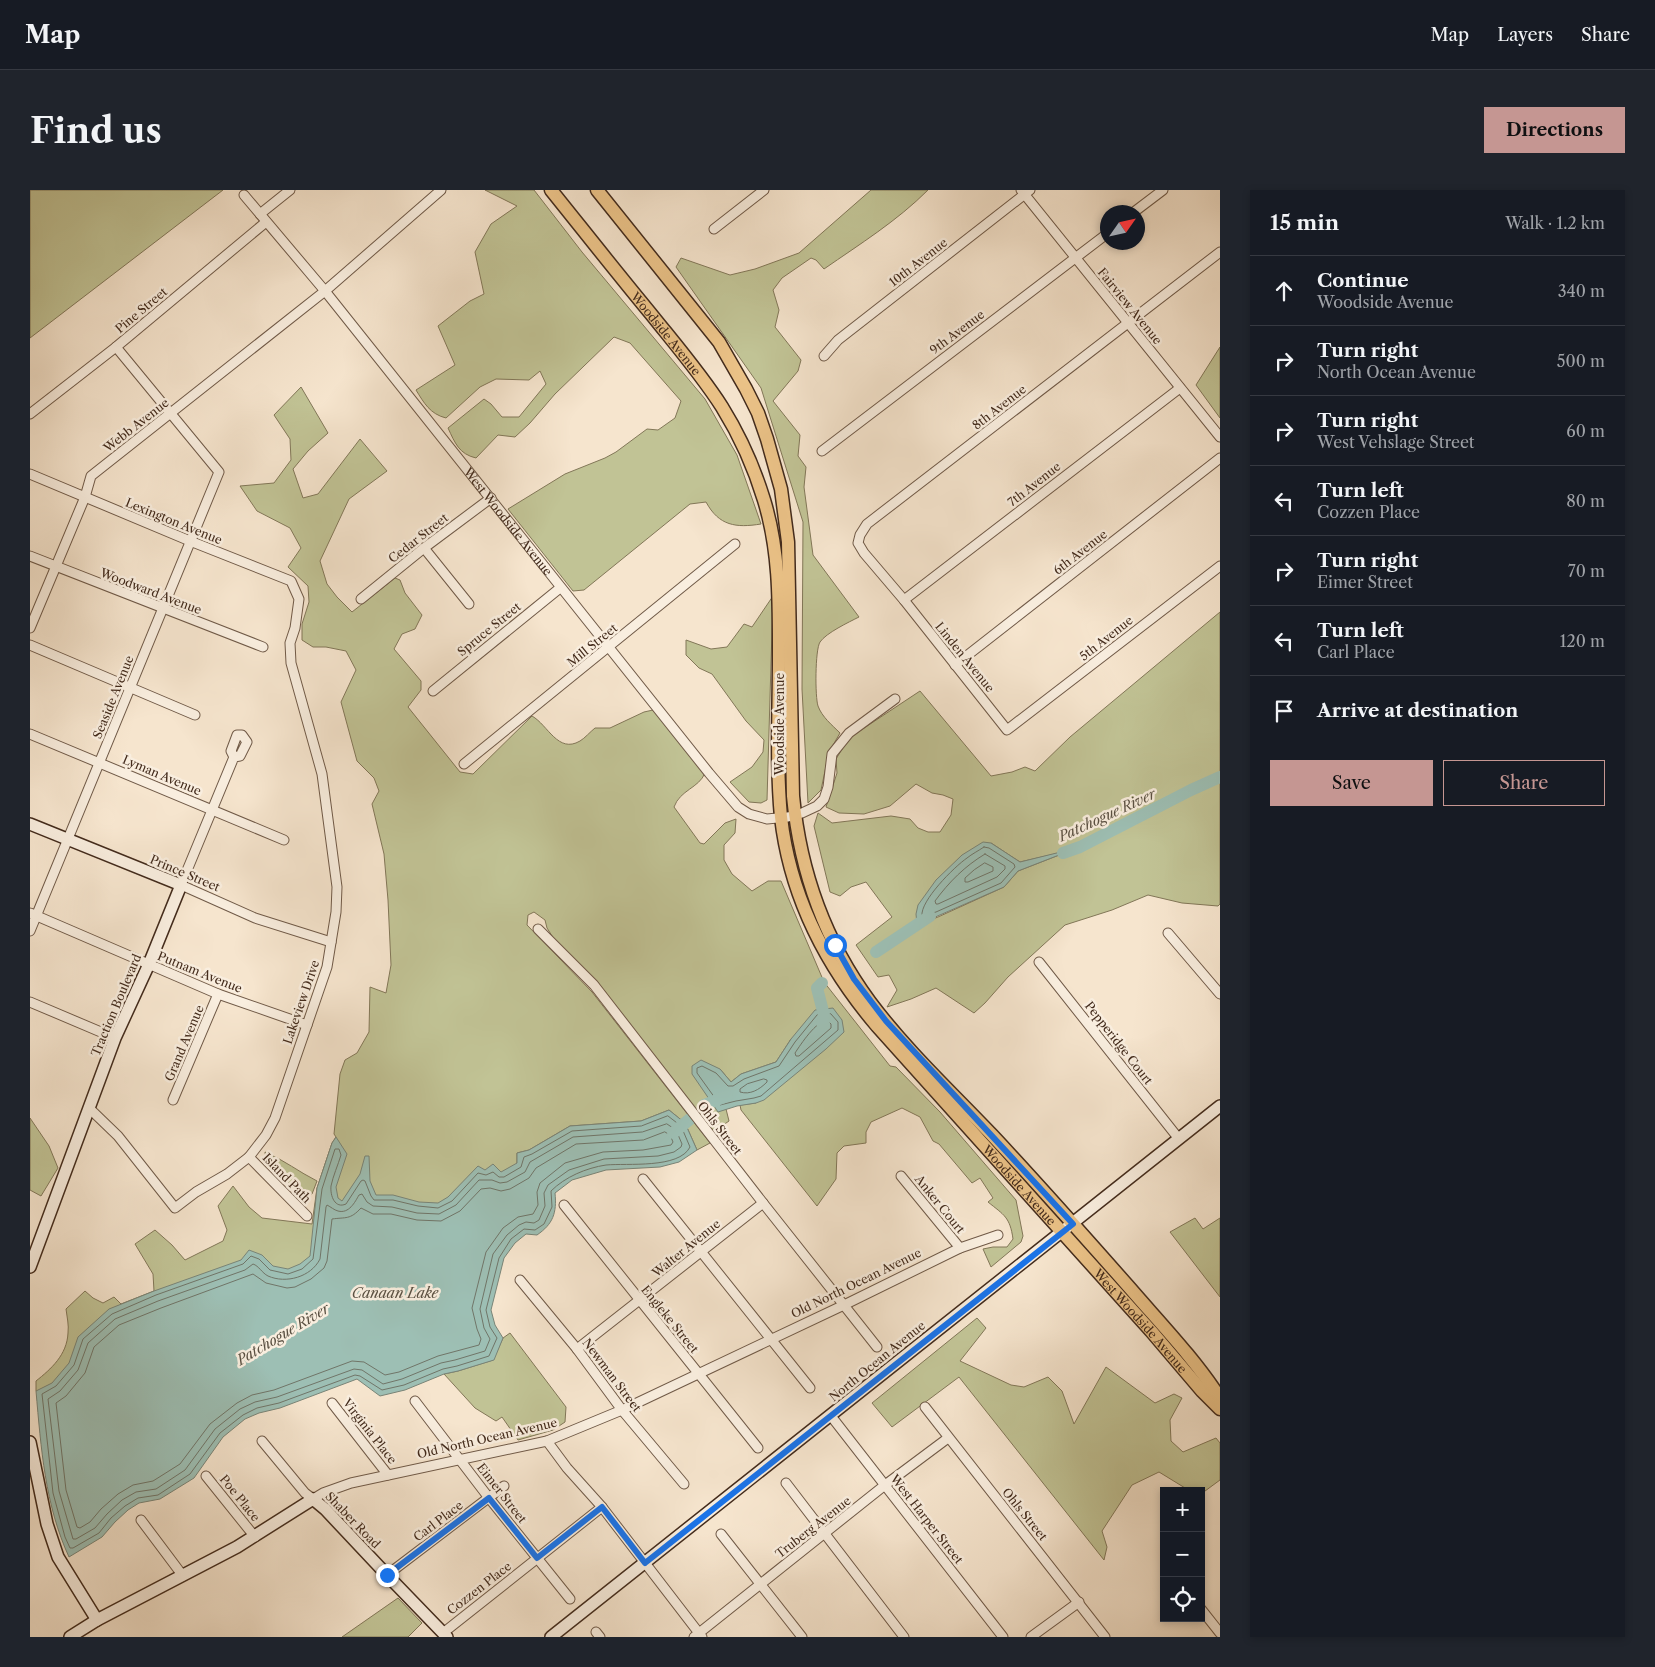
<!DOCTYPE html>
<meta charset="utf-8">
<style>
:root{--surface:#171b24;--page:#20242c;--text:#f1f3f6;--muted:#9ea1a6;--line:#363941;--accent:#c59692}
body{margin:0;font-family:"Libre Caslon Text",serif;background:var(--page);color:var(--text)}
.controls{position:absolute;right:15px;bottom:15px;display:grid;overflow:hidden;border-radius:0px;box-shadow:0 2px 8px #0003}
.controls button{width:45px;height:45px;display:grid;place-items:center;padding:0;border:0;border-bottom:1px solid var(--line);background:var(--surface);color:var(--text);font:25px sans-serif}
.compass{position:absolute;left:1070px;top:15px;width:45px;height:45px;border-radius:50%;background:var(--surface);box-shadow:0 2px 8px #0003;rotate:56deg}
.stop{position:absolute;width:15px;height:15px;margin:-11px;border:4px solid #1a73e8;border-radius:50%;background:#fff}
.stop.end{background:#1a73e8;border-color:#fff;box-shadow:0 1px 5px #0008}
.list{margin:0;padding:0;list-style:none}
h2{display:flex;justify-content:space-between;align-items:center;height:65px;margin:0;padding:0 20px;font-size:21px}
h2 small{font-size:16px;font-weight:400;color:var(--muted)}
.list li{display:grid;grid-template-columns:32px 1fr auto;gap:15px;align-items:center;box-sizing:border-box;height:70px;padding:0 20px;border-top:1px solid var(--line)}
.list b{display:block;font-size:19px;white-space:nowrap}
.list p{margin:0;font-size:16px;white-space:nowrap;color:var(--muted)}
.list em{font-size:16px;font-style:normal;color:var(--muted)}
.actions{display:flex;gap:10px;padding:15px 20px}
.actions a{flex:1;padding:11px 0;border:1px solid var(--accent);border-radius:0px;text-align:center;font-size:18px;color:var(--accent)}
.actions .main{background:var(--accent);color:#111}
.icon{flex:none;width:28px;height:28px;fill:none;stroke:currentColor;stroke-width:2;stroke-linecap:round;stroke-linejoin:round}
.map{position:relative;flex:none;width:1190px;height:1447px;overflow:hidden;border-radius:0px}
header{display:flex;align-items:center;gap:30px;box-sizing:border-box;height:70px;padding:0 25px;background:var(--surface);border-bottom:1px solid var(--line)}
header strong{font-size:24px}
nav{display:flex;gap:28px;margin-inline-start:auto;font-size:18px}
.intro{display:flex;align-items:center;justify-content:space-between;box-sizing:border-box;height:120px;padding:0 30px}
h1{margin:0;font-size:35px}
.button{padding:12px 22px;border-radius:0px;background:var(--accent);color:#111;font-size:18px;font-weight:700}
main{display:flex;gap:30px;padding:0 30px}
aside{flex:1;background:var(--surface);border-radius:0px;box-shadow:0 2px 8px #0003}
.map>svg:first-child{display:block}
.green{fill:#c1c395;stroke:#827758;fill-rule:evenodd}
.water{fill:#9dbfb4;stroke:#798477}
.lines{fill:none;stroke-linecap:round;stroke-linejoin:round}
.shore{stroke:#707568;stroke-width:1}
.river{stroke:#9dbfb4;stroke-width:12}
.street-casing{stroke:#705a48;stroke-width:11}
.secondary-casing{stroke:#432b1c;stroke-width:14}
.primary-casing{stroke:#432b1c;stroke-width:15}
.street{stroke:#f9eedf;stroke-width:9}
.secondary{stroke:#f9eedf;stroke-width:11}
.primary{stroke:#ebc287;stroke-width:12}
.route{stroke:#1a73e8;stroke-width:6}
.labels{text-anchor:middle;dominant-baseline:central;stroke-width:5;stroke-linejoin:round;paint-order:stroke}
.street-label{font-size:12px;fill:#432b1c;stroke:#f9eedf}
.water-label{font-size:14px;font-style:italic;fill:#5a5042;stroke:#f9eedf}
</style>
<header>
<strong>Map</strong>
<nav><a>Map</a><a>Layers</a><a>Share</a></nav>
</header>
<div class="intro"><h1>Find us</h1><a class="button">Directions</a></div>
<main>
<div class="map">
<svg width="1190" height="1447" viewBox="0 0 1190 1447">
<rect width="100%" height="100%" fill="#f6e5ce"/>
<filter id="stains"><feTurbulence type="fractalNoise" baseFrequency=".004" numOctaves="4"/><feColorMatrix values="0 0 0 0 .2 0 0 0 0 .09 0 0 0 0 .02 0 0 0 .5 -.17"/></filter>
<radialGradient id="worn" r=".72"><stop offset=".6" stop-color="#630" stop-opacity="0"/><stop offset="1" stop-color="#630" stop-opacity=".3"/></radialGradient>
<g class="green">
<polygon points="0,0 193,0 0,148"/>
<path d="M455,0H504L552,62L675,209L707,265L731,334C706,338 689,336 676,312L660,314L554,400L543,401L478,319L535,284L575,268L586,262L617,239L628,240L645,228L651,211L600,153L584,147L525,204L500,233L485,247L468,245L446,268C429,264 425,253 418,238L454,209L461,214L472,227H489L516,194L510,181L499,190L466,189L450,197L416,228C400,224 394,213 386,200L425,175L408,136L440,111L454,104L445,62L461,34L487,16Z"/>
<path d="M841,0H898C867,31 830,54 794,79L786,70L781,68L752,88L743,100L749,120L745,137L771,170L768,181L743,211L770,245L768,266L776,277L774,297L783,365L829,427C819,432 796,443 790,452C785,460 785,507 788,516C792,527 802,535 810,543L799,562L791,600L778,613L772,499L773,332L731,198L646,77L651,68L700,85L725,79L769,63Z"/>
<polygon points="1190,157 1190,228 1166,195"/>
<path d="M271,197L298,243L278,261L263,279L273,308L288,304L330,249L357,281L319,309L290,371L297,394L307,407L322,422L365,388L370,390L375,403L392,425L385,439L372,444L364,459L391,491V500L378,517L430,582L443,584L502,526C518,535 528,564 550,551C555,548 560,542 565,538H580L614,522L623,520L675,583C669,598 650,600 644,617L670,653L674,654L695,633L706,629L705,643L694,655V670L702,684L722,701L738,691H751L794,792L860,876L866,877L910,922L986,1010L993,1046L991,1052L961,1077L953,1059L963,1057H977L983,1049C980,1027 974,1025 958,1012L963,1008L950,988L942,993L909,954L903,951L890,927L872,918L841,932L836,942V953L814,956L807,963L806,989L787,1016L711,920L710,915L726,913L761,849L746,872L711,884L701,892L690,879L688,921L696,919L699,931L683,942L566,790L524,749L517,738L515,730L504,722L498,725L497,735L562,802L680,953L667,960L655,933L639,920L611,931L540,936L499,960L487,963V973L468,996L41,1200L6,1201V1191C21,1179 37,1165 38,1143C39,1135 37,1127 36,1119L55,1101L63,1108L73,1113L84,1107L91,1114L124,1101L123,1084L105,1054L125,1040L142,1055L155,1070L193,1051L197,1040L188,1016L203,996L219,1017L232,1028L282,1034L287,998L302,953L306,947L304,944L310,884L315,870L327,863L339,842L340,797L356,803L361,775L358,710L354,664L342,614L349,601L344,588L327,571L311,512L326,480L316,461L296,457H283L272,450V434L279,412L278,396L258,377L271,358L260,338L227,321L210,296L244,293L261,270L260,249L244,225Z"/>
<polygon points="743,406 737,610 731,613 719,612 700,592 722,577 733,562 734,550 716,531 682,484 669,478 656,465 656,450 681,459 697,457 714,434 722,437"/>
<path d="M1190,422V714L1188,716L1152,713L1118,705L1082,720L1035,735L978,787L955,813L944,823L906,798L881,809L857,817L867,800L859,785L848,787L826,755L862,727L836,692L821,697L810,706L800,702L784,636L788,623L802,633L861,626L880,629L888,638L898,642H910L921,625L923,609L913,605L902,603L886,594L860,616L834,624L809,623L796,617L807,583L806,569L819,548L890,501L961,586L982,582L995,577L1005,581L1040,547ZM961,653L990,672L1042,660L988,681L974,697L908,727L887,735Z"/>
<polygon points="0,928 19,956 28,978 11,1006 0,1000"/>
<path d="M235,962C254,970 269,982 287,991L282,1004L266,1000L236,972Z"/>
<polygon points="1165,1028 1173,1039 1190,1028 1190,1107 1140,1042"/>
<polygon points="947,1128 956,1138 930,1171 981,1195 994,1197 1018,1187 1032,1201 1044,1234 1076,1177 1125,1213 1144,1204 1152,1208 1140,1230 1141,1251 1153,1262 1186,1248 1190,1253 1190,1290 1171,1304 1171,1301 1160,1301 1129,1282 1102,1295 1072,1341 1077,1357 1074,1370 929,1187 862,1237 842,1213"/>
<polygon points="480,1143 536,1217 535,1232 523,1240 488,1250 472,1227 466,1231 445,1218 414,1184 428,1181 463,1170 473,1148"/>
<polygon points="368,1408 392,1433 378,1447 312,1447"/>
</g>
<g class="water">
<polygon points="953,652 961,653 990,672 1047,658 988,681 974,697 887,735 886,724 888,715 906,690 932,665"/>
<polygon points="803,818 812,830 814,842 796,859 734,910 726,913 707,916 688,922 662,884 662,876 671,870 690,879 701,892 711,884 746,872 761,849 785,820"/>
<path d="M639,920L655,933L667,960L649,972L630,977L576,980L542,990L525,1003C527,1023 523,1034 507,1045L496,1044L485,1053L474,1068L461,1120L465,1135L473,1148L464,1170L428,1181L414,1184L375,1200L350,1206L327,1189L250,1218L229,1223L215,1229L193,1247L164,1288L130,1309L109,1313L98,1320L85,1332L72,1347L39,1367C15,1315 11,1258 6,1201L22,1193L39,1173L48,1147L79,1119L124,1101L211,1070L219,1060L232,1065L243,1076L258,1079L270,1074L280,1066L287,998L302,953L306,947L317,964L306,997L308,1008L312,1011L330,984L335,966H339L340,991L346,1005H363L389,1012L408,1013L418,1007L448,976L455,980L463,974L471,982L487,973V963L499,960L540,936L611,931Z"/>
</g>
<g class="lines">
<g class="shore">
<path d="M954,657L959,658L984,674L985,677L971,693L906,722L892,726C890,711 924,677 937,668C942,664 948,661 954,657Z"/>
<path d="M955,664L975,676V679L967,687L908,714H906L905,711C919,692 935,676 955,664Z"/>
<polygon points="955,673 963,677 963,681 938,692 935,692 935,688 944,680"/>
<polygon points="801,824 808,832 808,840 731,906 724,908 706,911 690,915 667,883 667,878 672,876 686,883 698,896 703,896 714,889 749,876 765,852 787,825"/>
<path d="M797,830L801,834V838L769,866H766L765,863C771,854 786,831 797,830Z"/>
<path d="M734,889L737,890V892C729,900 720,905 710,902V899L717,894Z"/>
<path d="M638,926L651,936L660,957C649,979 597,973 576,975C556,978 535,987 521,1001L522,1017L514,1034L505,1040L494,1039L481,1049L469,1068L456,1120L460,1137L467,1148L459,1166L427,1176L413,1179L374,1195L352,1200L330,1186L325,1185L249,1213L227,1218L213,1225L190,1243L160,1284L128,1305L108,1308L95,1316L81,1328L69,1343L43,1358H40L35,1347L23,1303L12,1204L26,1196L44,1175L53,1149L82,1124L126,1105L213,1074L221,1066L229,1069L240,1080L258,1084L272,1079L283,1069L292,999L305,959H309L311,965C308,975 303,986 301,996C300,1006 305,1019 316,1014L331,991L333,990L335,991L341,1006L344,1010H363L388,1016L408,1018L422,1011L448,983L456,985L463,982L469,987H474L491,977L494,967L502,964L542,941L611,936Z"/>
<path d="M637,934L646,940L652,954L651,957L644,962L628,966L574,969L539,980L518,995L514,1003L515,1016L509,1030L504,1033L496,1032L489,1035L477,1045L463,1064L450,1119L454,1138L460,1149L455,1161L425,1170L411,1173L372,1189L353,1194L332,1180L324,1179L247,1207L225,1212L210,1219L185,1239L155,1280L126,1299L106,1302L92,1310L77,1324L65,1338L46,1349H43L29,1301L18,1209L30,1201L48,1180L58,1153L85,1129L128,1111L215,1080L223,1074C229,1076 232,1083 238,1086C256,1094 281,1087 290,1069L296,1017L297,1015C301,1017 304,1020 308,1021C319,1024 325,1012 329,1005L332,1004L337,1012L343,1016L362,1017L387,1023L409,1024L426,1015L449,990H462L470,993L477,992L495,982L500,972L543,947L612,942Z"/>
<path d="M635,942L640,945L643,952L641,955L613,960L573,962L535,973L510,993L507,1002L508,1015L503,1024L488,1027L473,1038L456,1062L442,1118L447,1139L451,1149L449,1155L408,1166L369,1182L355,1185L334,1172L322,1171L244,1200L222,1205L207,1213L180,1234L150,1274L123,1291L103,1295L88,1304L71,1319L60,1332L50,1338L47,1337L36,1300L26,1213L36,1206L55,1183L64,1157L89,1135L131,1118L223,1084L236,1093L257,1098L265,1097L281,1089L294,1078L297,1071L302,1029C316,1027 320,1030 331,1018L343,1024H361L387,1030L411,1031L430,1021L451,999L460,998L471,1001L480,999L499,988L506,978L546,954L613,950Z"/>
</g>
<g class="river">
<polyline points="1033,663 1050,657 1161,600 1190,587"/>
<polyline points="846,762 900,726"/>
<polyline points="792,833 795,829 787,798 792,793"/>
<polyline points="674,915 697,906"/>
<polyline points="643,943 660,929"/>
</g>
<g class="street-casing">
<g id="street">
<polyline points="991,0 1190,247"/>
<path id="s1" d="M214,5L295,101L679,583L708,617L719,624L737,629L758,627L772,623L787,616L794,609L798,597L802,564L819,543L865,509"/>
<polyline points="1104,22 1133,0"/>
<polyline points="230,24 260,0"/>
<polyline points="684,39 734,0"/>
<polyline points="1190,62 837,334 830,345 828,353 834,363 874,410 977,540 1190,376"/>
<polyline points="794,166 808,150 1000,0"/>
<polyline points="0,224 86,157 236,32"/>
<polyline points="792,261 1078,43"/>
<polyline points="0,284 160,351 261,391 269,409 265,438 260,453 261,473 292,584 307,697 306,722 297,777 245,928 236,945 219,967 197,984 166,1002 145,1018 88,946 59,918"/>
<polyline points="394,358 439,414"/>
<polyline points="0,366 233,457"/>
<polyline points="331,409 394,358 461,308"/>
<polyline points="874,410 1150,198"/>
<polyline points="0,438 55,307 61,286 295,101 411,0"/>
<polyline points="0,455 165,525"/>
<polyline points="925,475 1190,268"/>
<polyline points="403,501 530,398"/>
<polyline points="0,544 254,650"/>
<polyline points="204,567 201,561 207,545 212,545 217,552 210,566 204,567 151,695 225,728 301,752"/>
<polyline points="434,574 705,354"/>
<polyline points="0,723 188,804 277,835"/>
<polyline points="508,739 564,795 733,1013 847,1157"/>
<polyline points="0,741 189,282 86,157"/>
<polyline points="1138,743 1190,804"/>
<polyline points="1009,772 1149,949"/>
<polyline points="0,812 85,848"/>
<polyline points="143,910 188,804"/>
<polyline points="219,967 277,1026"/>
<polyline points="871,986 930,1058"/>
<polyline points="613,989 780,1198"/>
<polyline points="534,1015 728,1258"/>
<polyline points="490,1090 547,1159 592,1220 654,1294"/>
<polyline points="547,1159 733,1013"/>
<polyline points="385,1211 459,1308 540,1409"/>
<polyline points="302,1213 358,1285"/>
<polyline points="895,1217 1075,1447"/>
<polyline points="801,1226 973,1447"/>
<polyline points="232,1251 275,1303 283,1309 293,1303 321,1293 517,1251 529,1246 592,1220 814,1115 930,1058 968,1045"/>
<polyline points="517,1251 537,1278 572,1317 672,1447"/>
<polyline points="176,1286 225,1347"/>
<polyline points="756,1293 874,1447"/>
<polyline points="111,1330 153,1386"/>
<polyline points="691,1344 772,1447"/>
<polyline points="357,1385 474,1296"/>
<polyline points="1171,1419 1190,1443"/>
<polyline points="566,1442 570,1447"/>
<polyline points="413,1443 572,1317"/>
<polyline points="664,1447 855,1295 918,1248"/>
<polyline points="1001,1447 1049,1412"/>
</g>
</g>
<g class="secondary-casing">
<g id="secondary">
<polyline points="0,634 151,695 119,774 85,848 0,1077"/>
<polyline points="0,1252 17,1334 28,1367 67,1430"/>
<polyline points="40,1447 67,1430 207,1357 283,1309 295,1319 357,1385 417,1447"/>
<polyline points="521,1447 1190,916"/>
</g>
</g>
<g class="primary-casing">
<g id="primary">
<path id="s2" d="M521,0C554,41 587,83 621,124C645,154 671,184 692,217C710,246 724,277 734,310C750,362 749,414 749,468C749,520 746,574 751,627C760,706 796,776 847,836L1121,1141L1172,1201L1190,1219"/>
<path d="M567,0L689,152L716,199L728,223L737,249L751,299L758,352L763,606C770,680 795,751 840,812C876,860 921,902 962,945C1009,995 1054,1046 1099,1097C1130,1133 1164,1168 1190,1208"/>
</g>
</g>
<use href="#street" class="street"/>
<use href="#secondary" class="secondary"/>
<use href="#primary" class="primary"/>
</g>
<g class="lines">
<polyline class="route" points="357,1385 459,1308 507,1368 572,1317 615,1373 1043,1034 856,831 824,789 805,755"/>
</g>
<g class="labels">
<g class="street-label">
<text transform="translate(888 72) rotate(-38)">10th Avenue</text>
<text transform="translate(1100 116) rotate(51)">Fairview Avenue</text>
<text transform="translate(111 120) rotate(-40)">Pine Street</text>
<text transform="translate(927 142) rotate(-37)">9th Avenue</text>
<text stroke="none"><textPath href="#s2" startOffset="184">Woodside Avenue</textPath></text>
<text transform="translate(969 217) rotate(-38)">8th Avenue</text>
<text transform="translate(106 235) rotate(-38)">Webb Avenue</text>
<text transform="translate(1004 294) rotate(-38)">7th Avenue</text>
<text transform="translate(144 331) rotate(22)">Lexington Avenue</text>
<text stroke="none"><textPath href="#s1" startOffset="420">West Woodside Avenue</textPath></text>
<text transform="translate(388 348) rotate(-38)">Cedar Street</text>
<text transform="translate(1050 362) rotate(-38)">6th Avenue</text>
<text transform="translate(121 401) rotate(21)">Woodward Avenue</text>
<text transform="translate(459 439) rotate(-39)">Spruce Street</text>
<text transform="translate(1076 448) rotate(-38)">5th Avenue</text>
<text transform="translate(562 455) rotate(-39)">Mill Street</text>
<text transform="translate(935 467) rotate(51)">Linden Avenue</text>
<text transform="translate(83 507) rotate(-68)">Seaside Avenue</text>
<text transform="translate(749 534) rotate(-90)">Woodside Avenue</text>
<text transform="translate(132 585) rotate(23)">Lyman Avenue</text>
<text transform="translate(155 683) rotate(23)">Prince Street</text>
<text transform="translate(170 782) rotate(22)">Putnam Avenue</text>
<text transform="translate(271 812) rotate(-71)">Lakeview Drive</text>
<text transform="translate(86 815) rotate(-67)">Traction Boulevard</text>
<text transform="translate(154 853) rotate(-67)">Grand Avenue</text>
<text transform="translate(1089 853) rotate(52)">Pepperidge Court</text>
<text transform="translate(690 938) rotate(52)">Ohls Street</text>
<text transform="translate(257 988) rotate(46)">Island Path</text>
<text stroke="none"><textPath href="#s2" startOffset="1144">Woodside Avenue</textPath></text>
<text transform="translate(910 1014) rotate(51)">Anker Court</text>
<text transform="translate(656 1058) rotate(-39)">Walter Avenue</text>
<text transform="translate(826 1093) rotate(-26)">Old North Ocean Avenue</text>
<text transform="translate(640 1129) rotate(51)">Engleke Street</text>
<text stroke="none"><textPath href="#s2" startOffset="1326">West Woodside Avenue</textPath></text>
<text transform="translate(847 1171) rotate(-39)">North Ocean Avenue</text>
<text transform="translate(582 1185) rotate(53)">Newman Street</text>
<text transform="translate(340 1241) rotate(52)">Virginia Place</text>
<text transform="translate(457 1248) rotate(-13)">Old North Ocean Avenue</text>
<text transform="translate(472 1303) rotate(52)">Eimer Street</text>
<text transform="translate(210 1308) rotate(51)">Poe Place</text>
<text transform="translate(995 1324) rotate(51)">Ohls Street</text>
<text transform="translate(897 1329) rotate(52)">West Harper Street</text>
<text transform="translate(323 1330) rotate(46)">Shaber Road</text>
<text transform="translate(408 1331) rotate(-37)">Carl Place</text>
<text transform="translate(783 1337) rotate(-38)">Truberg Avenue</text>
<text transform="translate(449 1398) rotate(-38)">Cozzen Place</text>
</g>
<g class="water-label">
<text transform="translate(1077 625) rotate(-25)">Patchogue River</text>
<text x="365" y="1103">Canaan Lake</text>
<text transform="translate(253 1144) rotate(-31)">Patchogue River</text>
</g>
</g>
<rect width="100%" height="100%" filter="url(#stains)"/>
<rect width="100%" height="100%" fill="url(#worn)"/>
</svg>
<div class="controls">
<button>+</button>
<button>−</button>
<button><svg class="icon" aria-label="locate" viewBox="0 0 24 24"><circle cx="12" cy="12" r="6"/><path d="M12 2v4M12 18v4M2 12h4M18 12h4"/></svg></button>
</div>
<svg class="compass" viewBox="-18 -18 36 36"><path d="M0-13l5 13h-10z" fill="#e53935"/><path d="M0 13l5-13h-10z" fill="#9ea1a6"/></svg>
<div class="stop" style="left:805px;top:755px"></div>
<div class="stop end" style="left:357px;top:1385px"></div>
</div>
<aside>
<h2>15 min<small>Walk · 1.2 km</small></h2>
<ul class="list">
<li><svg class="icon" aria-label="ahead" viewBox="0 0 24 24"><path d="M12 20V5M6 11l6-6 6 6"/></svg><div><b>Continue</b><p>Woodside Avenue</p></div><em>340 m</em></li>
<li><svg class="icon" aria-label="right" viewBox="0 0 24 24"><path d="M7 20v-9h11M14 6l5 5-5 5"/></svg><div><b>Turn right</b><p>North Ocean Avenue</p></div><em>500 m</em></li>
<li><svg class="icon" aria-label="right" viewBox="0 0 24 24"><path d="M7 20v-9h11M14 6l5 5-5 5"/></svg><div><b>Turn right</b><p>West Vehslage Street</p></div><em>60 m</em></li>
<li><svg class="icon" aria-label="left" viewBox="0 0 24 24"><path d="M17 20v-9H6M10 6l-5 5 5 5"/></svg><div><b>Turn left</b><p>Cozzen Place</p></div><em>80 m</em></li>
<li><svg class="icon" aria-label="right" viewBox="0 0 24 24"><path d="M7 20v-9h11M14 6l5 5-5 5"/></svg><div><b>Turn right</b><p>Eimer Street</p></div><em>70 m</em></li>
<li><svg class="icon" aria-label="left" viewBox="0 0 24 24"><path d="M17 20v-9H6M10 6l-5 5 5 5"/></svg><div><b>Turn left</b><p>Carl Place</p></div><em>120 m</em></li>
<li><svg class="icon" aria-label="arrive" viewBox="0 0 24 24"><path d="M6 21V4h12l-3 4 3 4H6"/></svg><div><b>Arrive at destination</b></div></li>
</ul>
<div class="actions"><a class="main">Save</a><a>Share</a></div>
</aside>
</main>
